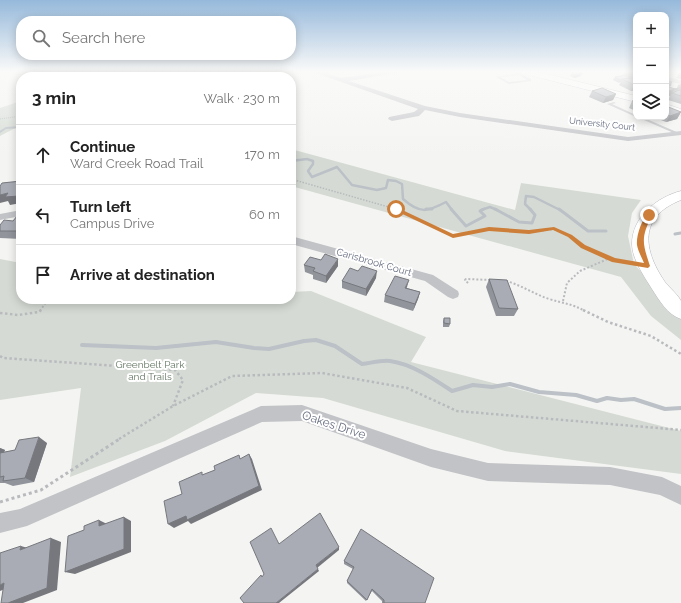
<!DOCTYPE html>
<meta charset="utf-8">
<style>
:root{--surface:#fff;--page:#f2f2f2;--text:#222;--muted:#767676;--line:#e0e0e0}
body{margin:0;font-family:Raleway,sans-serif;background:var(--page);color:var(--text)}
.controls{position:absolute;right:12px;top:12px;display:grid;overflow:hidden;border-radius:8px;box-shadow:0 2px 10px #0003}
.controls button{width:36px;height:36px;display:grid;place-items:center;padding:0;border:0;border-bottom:1px solid var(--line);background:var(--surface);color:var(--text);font:20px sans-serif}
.stop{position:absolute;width:12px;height:12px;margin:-9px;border:3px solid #cd7f3a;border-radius:50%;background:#fff}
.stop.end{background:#cd7f3a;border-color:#fff;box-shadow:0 1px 4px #0008}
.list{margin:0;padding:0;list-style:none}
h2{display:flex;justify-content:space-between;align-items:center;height:52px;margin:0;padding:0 16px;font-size:17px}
h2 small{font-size:13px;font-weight:400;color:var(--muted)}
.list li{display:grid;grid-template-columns:26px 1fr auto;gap:12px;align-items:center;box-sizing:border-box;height:60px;padding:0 16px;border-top:1px solid var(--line)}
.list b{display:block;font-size:15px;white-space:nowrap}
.list p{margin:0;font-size:13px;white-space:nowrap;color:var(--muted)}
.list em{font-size:13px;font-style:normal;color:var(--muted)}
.icon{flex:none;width:22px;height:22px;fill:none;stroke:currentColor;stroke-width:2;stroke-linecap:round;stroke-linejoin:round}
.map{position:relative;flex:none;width:681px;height:603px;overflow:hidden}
.search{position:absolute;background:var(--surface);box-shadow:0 2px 10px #0003;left:16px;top:16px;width:280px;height:44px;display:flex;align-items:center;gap:10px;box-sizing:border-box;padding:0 14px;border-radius:16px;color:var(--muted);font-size:15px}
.panel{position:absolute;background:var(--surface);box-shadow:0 2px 10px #0003;left:16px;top:72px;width:280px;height:232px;border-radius:16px}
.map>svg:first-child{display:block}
.green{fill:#d5dbd4}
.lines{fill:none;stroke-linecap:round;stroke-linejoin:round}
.stream-far3{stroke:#bbc1c7;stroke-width:2}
.stream-far2{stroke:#bbc1c7;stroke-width:2.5}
.stream-far1{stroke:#bbc1c7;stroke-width:3}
.stream{stroke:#bbc1c7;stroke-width:4}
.secondary-casing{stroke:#b4b6bc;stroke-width:1}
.path-far4{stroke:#b9babe;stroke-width:1;stroke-dasharray:1 1;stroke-linecap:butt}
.path-far3{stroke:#b9babe;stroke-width:1.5;stroke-dasharray:1.5 1.5;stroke-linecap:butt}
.path-far2{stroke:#b9babe;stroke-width:2;stroke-dasharray:2 2;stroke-linecap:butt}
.path-far1{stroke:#b9babe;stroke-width:2.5;stroke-dasharray:2.5 2.5;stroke-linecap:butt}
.path{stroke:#b9babe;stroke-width:3;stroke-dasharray:3 3;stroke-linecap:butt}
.lane{fill:#c2c3c7;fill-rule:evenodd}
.street{fill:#c2c3c7;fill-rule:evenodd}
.secondary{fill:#fff;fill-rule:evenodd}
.wall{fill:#91949b}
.shaded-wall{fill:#76787e}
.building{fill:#a9acb4;stroke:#76787e}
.route{fill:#cd7f3a}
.labels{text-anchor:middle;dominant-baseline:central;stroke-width:4;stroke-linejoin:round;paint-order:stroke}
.far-street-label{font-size:9px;fill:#686f80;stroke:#fff}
.street-label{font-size:10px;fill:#686f80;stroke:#fff}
.park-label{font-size:10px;fill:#667866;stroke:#fff}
.near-street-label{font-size:12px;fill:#686f80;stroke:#fff}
</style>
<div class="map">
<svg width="681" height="603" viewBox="0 0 681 603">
<rect width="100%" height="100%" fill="#f4f5f2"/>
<g class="green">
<polygon points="21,101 21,125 0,136 0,108"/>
<polygon points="291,149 515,210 521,183 641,200 632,213 628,236 634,264 681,315 681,340 651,316 621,277 291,186"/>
<polygon points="0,259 21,263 21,299 291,299 291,292 311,291 426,337 411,362 681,431 681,474 505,451 323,398 256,393 165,441 70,477 81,388 0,400"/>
</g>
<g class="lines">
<polyline class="stream-far3" points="0,132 6,128 21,127"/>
<g class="stream-far2">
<path d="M291,161L307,159L313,161V164L308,171L312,177L337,167L352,185L377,190L386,188L388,180L396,181L402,184L403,199C420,214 427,212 446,202L452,210"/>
<polyline points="481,210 490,207 497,210"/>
<polyline points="531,210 525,204 526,196 534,197 560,210"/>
</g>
<g class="stream-far1">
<polyline points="426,209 432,209"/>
<polyline points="451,209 466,226 485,216 480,211 484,209"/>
<polyline points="495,209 519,222 532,223 535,215 530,209"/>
<polyline points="559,209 588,231 606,231"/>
<polyline points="675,234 681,233"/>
</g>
<path class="stream" d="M82,345L156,348L216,342L254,348L269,349L304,341L316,340L335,346L362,364C371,363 381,360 390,361C412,364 434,379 452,391L473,385L492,387L510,384L539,392L576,395L597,401L607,398L621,400L634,399L665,409L681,408"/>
<g class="secondary-casing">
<g id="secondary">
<polygon points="520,71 535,71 636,96 636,102 521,73"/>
<polygon points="666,104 681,109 681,115 666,110"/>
<path d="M681,191V200C638,217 643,250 665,282C669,287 679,296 681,301C681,305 681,314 681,319C668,315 659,300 652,289C644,276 632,259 632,244C632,217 657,197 681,191Z"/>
</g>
</g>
<polyline class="path-far4" points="0,119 21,116"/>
<polyline class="path-far3" points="291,179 399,210"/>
<g class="path-far2">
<polyline points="397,209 453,236 489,229 529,232 554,229 570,236 583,247 614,260 631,263"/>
<path d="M506,281C521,285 534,294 549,299C563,303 572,304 585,311"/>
<polyline points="468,283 465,280 466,279 491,280"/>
<polyline points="563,301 567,283 580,271 610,258"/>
<polyline points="40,311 48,299"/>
</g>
<g class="path-far1">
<polyline points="583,310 608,322 651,336 681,354"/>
<polyline points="0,313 18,315 39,312 41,310"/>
<polyline points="0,356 3,358 175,370 183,380 173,406"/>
<polyline points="119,439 173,406 232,376 322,373 407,388 457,411 681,430"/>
</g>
<polyline class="path" points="0,502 41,490 121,438"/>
<g class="lane">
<polygon points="125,71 129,71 117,77 114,77"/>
<path d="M522,71H525L522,74L531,79V81L509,84L496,77L519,73ZM519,75L527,80L509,82L500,77Z"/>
<polygon points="614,102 616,103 612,104 636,115 636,117 607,104"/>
<polygon points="637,117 642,117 679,133 676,134"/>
</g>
<g class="street">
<polygon points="157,71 166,71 154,77 146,77"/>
<polygon points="310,71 320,71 341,78 390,71 407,71 349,81 425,106 460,113 628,137 681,131 681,135 628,141 460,117 425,110 419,116 392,121 388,119 389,117 414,112 418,109"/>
<polygon points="666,77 681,80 681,84 666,81"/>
<polygon points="21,210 21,216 0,220 0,214"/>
<polygon points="291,236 433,275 458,291 459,294 458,297 453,299 448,297 425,281 291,244"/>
<polygon points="302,405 431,449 488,463 610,467 662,477 681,486 681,505 660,495 610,485 488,481 431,467 302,421 262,422 27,526 0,533 0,513 20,509 261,406"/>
</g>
<use href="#secondary" class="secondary"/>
</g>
<g class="wall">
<polygon points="625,71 636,71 636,90 631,91 619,85 621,82 619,83 613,80 615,77 625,75 623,75"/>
<polygon points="571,73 582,73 581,76 574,78 570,76"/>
<polygon points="680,73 681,73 681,79 676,78"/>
<polygon points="666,80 671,86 667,87 674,89 678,88 677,88 678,85 681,84 681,104 668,100 670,96 666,97"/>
<polygon points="592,91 616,94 613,100 603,103 589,97"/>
<polygon points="636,100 636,111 629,108 632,101"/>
<polygon points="666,106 681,112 677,119 666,122 653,117 666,117"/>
<polygon points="21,217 21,239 0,238 0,225 13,221"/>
<polygon points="304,265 338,266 326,283 313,279 313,275 305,272"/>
<polygon points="376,278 366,296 342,288 342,281"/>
<polygon points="489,279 518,309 514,316 496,316 486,287"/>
<polygon points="407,288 420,292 418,299 413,311 384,302 385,295"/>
<polygon points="444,318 450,324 449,327 443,327 443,321"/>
<polygon points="47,443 34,482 13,486 5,483 0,483 0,448 5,450 4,452 15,450"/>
<polygon points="344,561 425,603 382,603 382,601 372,591 366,601 347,583 347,581 353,569 344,564"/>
</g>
<g class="shaded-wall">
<polygon points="582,73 581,76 574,78 575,75"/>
<polygon points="672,82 671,86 666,87 667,84"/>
<polygon points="636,84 636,90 631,91 634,85"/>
<polygon points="675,89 670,96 666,97 666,92"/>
<polygon points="616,94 613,100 603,103 606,97"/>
<polygon points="681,112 677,119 666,122 670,116"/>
<polygon points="21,192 21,203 10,205 8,201 0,203 0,195 8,193"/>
<polygon points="21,228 21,236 18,231"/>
<polygon points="338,259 338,266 326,283 326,276"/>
<polygon points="377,271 376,278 366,296 366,289"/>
<polygon points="409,280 407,287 404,295 405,288"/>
<polygon points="420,292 418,299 413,311 415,304"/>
<polygon points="39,437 47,443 34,482 25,478"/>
<polygon points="0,448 5,450 1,459 0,459"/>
<polygon points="249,454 252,459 262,490 191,524 188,521 174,528 168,524"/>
<polygon points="124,517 131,521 131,552 75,574 65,572"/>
<polygon points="99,520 107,524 99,526"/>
<polygon points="51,538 61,542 57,590 23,603 8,603"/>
<polygon points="21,546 31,549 20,550"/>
<polygon points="339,547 339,550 317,568 316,565"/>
<polygon points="318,569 319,571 279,603 276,603"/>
<polygon points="4,583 15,585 0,591 0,585"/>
</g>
<g class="building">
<polygon points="578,71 582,73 575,75 571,73"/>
<polygon points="636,71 636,74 631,72 635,71"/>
<polygon points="680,73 681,73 681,76 678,75"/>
<polygon points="625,75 631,78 620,80 615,77"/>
<polygon points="632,78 636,80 636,84 634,85 622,79"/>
<polygon points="666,80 672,82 667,84 666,84"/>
<polygon points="666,86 675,89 666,92"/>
<polygon points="602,88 616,94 606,97 592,91"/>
<polygon points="680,88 681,88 681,90 678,90 674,89"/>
<polygon points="679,90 681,91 681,96 672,93"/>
<polygon points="636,100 636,103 632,101"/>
<polygon points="666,106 681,112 670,116 666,114"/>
<polygon points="21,181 21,192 19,196 5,197 8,193 0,195 0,186 2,183"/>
<polygon points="17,216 21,217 21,228 18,231 0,231 0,225 4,220 13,221"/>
<polygon points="325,254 338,259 326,276 313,271 315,268 304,265 310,257 321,260"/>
<polygon points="362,266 377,271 366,289 342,281 350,268 358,271"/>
<polygon points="395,276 409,280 405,288 420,292 415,304 385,295"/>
<polygon points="489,279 507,280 518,309 499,308"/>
<polygon points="444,318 450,318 450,324 444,323"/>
<polygon points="39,437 25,478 3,481 4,476 0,477 0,453 15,450 19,440"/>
<polygon points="249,454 259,486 187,520 186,516 168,524 164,501 182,494 179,482 202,472 202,475 215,470 214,466 239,455 240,459"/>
<polygon points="320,513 339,547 316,565 318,569 276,603 244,603 240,598 261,575 262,577 264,574 250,542 271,528 279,544"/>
<polygon points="124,517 124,549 65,572 68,536 84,530 84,526 99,520 99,526"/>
<polygon points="361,529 434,578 425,603 384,603 384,600 372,589 367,600 347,581 354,567 344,561"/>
<polygon points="51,538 47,588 8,603 1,603 4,583 0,585 0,553 21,546 20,550"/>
</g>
<linearGradient id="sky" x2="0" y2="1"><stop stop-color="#96b9db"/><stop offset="0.46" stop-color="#fafaf9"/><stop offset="1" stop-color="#fafaf9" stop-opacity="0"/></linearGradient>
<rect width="681" height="156" fill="url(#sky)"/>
<path class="route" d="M394,208H398L453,234L489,227L529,230L554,227L572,235L585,245L615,258L644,263C642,258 638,251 637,245C636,236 642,218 649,213L652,215C641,238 642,242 650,266L648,268L612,262L581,248L568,237L553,230L529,234L489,231L453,238L394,210Z"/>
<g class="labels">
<g class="far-street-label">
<text transform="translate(602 124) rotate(6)">University Court</text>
</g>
<g class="street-label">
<text transform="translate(374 262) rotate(16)">Carisbrook Court</text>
</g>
<g class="park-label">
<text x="150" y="364">Greenbelt Park<tspan x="150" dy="12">and Trails</tspan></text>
</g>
<g class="near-street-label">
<text transform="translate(334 425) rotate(18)">Oakes Drive</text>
</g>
</g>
</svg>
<div class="controls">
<button>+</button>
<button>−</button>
<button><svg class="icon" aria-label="layers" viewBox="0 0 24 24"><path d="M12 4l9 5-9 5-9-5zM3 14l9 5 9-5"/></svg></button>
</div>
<div class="stop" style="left:396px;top:209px"></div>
<div class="stop end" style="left:649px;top:215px"></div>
<div class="search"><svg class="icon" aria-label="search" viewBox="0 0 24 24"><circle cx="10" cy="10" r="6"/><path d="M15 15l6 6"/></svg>Search here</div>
<section class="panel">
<h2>3 min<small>Walk · 230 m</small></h2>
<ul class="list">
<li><svg class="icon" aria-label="ahead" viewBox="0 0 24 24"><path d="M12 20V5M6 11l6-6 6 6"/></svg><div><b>Continue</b><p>Ward Creek Road Trail</p></div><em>170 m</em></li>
<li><svg class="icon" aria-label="left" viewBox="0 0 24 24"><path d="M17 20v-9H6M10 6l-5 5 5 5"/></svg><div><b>Turn left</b><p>Campus Drive</p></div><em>60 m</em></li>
<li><svg class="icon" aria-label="arrive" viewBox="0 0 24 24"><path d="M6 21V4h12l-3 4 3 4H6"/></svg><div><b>Arrive at destination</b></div></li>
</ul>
</section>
</div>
